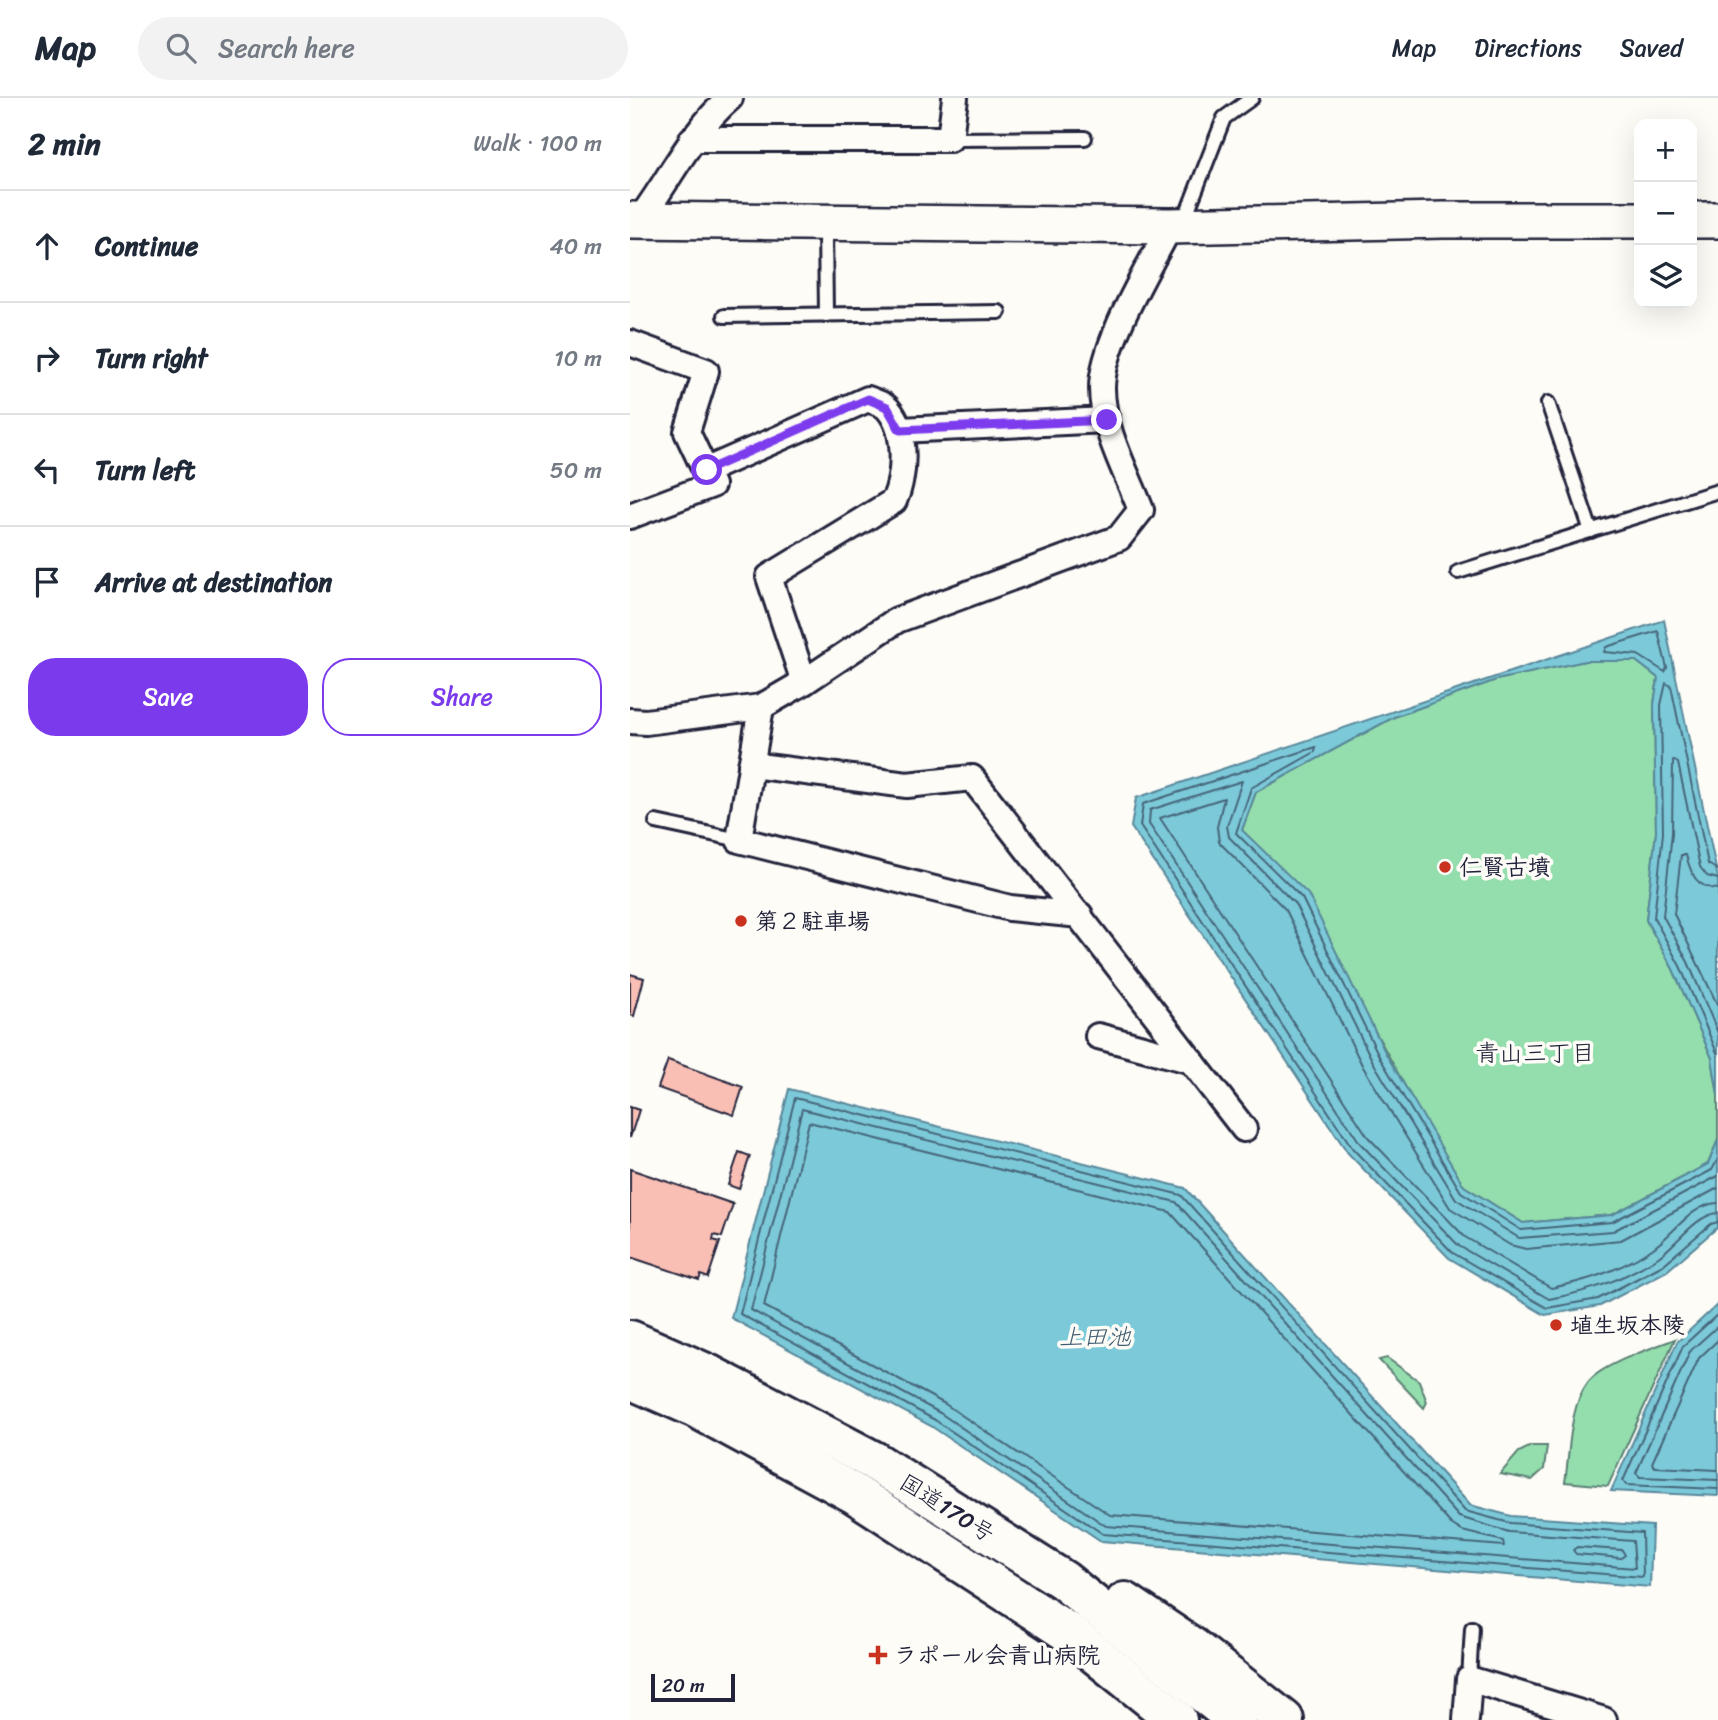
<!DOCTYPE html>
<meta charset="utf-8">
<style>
:root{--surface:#fff;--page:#f2f2f3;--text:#1f2937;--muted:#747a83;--line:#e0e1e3;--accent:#7c3aed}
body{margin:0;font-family:Sriracha,"Klee One",sans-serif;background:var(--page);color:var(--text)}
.controls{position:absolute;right:21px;top:21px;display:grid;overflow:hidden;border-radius:14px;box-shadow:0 7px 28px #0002}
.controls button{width:63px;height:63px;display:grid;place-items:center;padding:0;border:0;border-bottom:2px solid var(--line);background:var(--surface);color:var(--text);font:35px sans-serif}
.scale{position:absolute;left:21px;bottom:18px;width:84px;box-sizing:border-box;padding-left:7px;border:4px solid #22223b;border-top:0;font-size:19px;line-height:24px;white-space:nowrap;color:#22223b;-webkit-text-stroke:5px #fdfcf7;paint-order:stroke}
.stop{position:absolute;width:21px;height:21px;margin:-16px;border:5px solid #7c3aed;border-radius:50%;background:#fff}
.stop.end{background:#7c3aed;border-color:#fff;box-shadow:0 2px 7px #0008}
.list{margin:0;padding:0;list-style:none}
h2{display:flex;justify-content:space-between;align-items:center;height:91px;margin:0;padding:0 28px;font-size:30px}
h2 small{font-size:23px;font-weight:400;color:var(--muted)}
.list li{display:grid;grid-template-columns:46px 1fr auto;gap:21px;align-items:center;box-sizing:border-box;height:112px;padding:0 28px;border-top:2px solid var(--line)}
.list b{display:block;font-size:26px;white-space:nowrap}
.list em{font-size:23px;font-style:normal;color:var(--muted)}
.actions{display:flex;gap:14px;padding:21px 28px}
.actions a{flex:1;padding:16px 0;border:2px solid var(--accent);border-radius:28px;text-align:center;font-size:24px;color:var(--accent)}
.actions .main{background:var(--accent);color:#fff}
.icon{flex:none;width:38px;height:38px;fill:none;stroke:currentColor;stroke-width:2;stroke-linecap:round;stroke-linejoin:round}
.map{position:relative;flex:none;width:1088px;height:1622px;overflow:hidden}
header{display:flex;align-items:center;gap:42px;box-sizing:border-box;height:98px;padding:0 35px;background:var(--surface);border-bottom:2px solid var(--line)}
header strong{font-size:33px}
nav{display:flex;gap:38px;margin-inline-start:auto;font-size:24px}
.search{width:490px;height:63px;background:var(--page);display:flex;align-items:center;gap:18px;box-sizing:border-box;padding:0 24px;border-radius:38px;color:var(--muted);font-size:26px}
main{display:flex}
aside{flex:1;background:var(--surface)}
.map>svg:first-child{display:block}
.green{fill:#94dead;stroke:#5b8074;stroke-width:2}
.water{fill:#7ccad9;stroke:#58879a;stroke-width:2}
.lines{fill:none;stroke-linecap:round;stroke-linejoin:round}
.shore{stroke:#46657a;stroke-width:2}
.building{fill:#fabfb4;stroke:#22223b;stroke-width:2}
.lane-casing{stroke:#22223b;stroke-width:18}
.street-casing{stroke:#22223b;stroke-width:30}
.secondary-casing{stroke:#22223b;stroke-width:40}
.highway-casing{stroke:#22223b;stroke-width:44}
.lane{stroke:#fdfcf7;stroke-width:12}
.street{stroke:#fdfcf7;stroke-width:24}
.secondary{stroke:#fdfcf7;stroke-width:35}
.highway{stroke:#fdfcf7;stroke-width:38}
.route{stroke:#7c3aed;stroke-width:9}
.poi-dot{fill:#c8321e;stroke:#fdfcf7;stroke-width:2.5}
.labels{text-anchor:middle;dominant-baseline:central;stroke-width:7;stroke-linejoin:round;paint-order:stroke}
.poi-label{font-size:23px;font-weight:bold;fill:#22223b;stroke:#fdfcf7;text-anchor:start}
.street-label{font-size:23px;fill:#22223b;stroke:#fdfcf7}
.neighbourhood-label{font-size:24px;fill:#22223b;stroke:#fdfcf7}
.water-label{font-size:24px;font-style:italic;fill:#425d72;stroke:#fdfcf7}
</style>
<header>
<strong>Map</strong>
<div class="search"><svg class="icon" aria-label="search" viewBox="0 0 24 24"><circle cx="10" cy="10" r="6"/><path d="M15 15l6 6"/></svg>Search here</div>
<nav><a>Map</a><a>Directions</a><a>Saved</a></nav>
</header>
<main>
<aside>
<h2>2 min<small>Walk · 100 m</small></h2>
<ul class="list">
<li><svg class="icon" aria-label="ahead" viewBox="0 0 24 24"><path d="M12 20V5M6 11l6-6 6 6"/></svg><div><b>Continue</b></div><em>40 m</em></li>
<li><svg class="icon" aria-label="right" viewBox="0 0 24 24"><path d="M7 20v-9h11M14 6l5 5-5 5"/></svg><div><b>Turn right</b></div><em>10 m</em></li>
<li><svg class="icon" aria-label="left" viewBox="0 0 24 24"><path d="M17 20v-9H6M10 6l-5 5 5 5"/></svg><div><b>Turn left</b></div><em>50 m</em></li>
<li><svg class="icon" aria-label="arrive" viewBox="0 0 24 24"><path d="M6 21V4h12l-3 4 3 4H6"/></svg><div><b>Arrive at destination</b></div></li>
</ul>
<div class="actions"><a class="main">Save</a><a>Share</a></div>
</aside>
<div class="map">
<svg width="1088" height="1622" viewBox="0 0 1088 1622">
<rect width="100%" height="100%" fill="#fdfcf7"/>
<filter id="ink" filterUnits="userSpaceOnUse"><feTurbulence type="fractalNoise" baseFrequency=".0143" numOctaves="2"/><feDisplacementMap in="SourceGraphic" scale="14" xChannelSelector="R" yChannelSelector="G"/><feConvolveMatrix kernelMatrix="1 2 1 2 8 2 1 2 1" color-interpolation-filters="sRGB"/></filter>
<g filter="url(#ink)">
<g class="green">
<polygon points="955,563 1006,563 1028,580 1024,606 1026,734 1016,822 1043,871 1082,960 1088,997 1088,1042 1078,1066 982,1117 893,1125 834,1088 788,1012 721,889 612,732 626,694 764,619 866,582"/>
<path d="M1045,1241L978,1388L935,1384C940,1353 939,1309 958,1284C972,1266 1023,1250 1045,1241Z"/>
<polygon points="757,1260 789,1283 797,1304 794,1310 749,1262"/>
<polygon points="901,1348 917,1348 914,1371 902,1382 870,1376 889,1354"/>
</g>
<g class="water">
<polygon points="1034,522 1088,780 1088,997 1082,960 1043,871 1016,822 1026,734 1024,606 1028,580 1006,563 955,563 866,582 764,619 626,694 612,732 678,796 756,956 834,1088 893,1125 982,1117 1078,1066 1088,1042 1088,1129 1037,1173 970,1208 915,1217 819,1160 718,1055 501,729 506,700"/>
<polygon points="159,991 555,1090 840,1407 881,1418 1022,1428 1020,1489 471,1443 301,1328 101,1220"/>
<polygon points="1088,1206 1088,1398 981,1393 1047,1244"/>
</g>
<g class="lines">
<g class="shore">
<polygon points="1028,533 1037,570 1035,574 1008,557 974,554 976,549"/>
<polyline points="1088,772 1078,766 1041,588 1036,585 1031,607 1033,735 1024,820 1050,868 1088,957"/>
<polyline points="1088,781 1077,778 1070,769 1048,665 1043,662 1042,735 1033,818 1058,864 1088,935"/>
<path d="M1088,791C1066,790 1061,776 1056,757H1051L1044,816L1088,908"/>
<polygon points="165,1000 551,1097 835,1413 880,1425 1012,1435 1013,1479 473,1436 305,1322 110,1216"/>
<polygon points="172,1011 546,1104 829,1419 879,1434 1003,1443 1005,1470 476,1428 310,1315 121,1212"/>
<polygon points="179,1024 540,1114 821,1426 832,1433 873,1443 874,1448 480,1417 315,1306 134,1208"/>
<polyline points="1088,1061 1082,1072 982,1124 891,1132 831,1094 750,960 672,800 606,735 621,690 685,654 686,649 513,706 510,728 723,1051 823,1155 917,1210 968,1201 1033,1167 1081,1126 1088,1124"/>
<path d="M1088,1078L983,1133L889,1140L826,1101L743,964L665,806L599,739L597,728L612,683L520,712L519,726L730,1045L829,1148L919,1201C961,1193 990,1183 1027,1160C1046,1148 1065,1117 1088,1115"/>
<path d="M1088,1090L991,1142L896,1151L880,1147L820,1110L733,969L656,812L589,744L587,729L594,700L530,720L738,1039L835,1139L921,1190C958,1183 991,1172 1022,1151C1043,1137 1061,1106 1088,1105"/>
<polyline points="1088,1216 1053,1248 993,1383 996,1387 1088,1391"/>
<polyline points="1088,1228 1060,1253 1006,1375 1010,1379 1088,1382"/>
<polyline points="1088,1242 1069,1260 1022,1365 1025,1369 1088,1372"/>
<polygon points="947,1449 992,1452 995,1457 991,1460 946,1456 943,1452"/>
</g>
</g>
<g class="building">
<polygon points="0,876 14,880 4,918 0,917"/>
<polygon points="38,962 113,989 104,1017 28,990"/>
<polygon points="0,1009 9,1012 0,1040"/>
<polygon points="109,1054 120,1058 109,1091 98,1087"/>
<polygon points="0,1071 103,1106 92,1139 84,1137 83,1142 90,1144 78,1180 71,1177 69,1182 0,1159"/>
</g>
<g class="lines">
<g class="lane-casing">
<g id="lane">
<polyline points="320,41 455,40"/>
<polyline points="553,125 594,20 622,0"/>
<polyline points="195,127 196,217"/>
<polyline points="94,218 369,214"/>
<polyline points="918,305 961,433"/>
<polyline points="828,474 1088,393"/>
<polyline points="26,724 109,742"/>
<polyline points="839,1581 842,1530"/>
</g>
</g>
<g class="street-casing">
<g id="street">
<polyline points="62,41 320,41 325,0"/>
<path d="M10,121C40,81 62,33 100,0"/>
<polyline points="0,245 76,273 57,334 82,387 0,418"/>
<polyline points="270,332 477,322"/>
<path d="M77,372L238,301C245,304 254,306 258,311C278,334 275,378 264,403L139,479L174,584"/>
<polyline points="131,609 109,742 380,810 450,817"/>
<path d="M0,623L16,624L131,609L174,584L267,522L489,440L511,412C497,375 472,331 472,290C472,245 519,170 540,128"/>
<polyline points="121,667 277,687 342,680 614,1031"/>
<polyline points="468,938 562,963"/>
<polyline points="836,1622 839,1581 974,1622"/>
</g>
</g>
<g class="secondary-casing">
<g id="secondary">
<polyline points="0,122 540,128 813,122 1009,122"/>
<polyline points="1062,122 1088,122"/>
</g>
</g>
<g class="highway-casing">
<g id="highway">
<polyline points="0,1242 80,1277 244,1363 433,1482 607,1622"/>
<polyline points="0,1281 64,1309 225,1396 439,1535 547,1622"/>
<polyline points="495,1504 562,1549 654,1622"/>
</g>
</g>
<use href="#lane" class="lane"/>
<use href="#street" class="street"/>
<use href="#secondary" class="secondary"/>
<use href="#highway" class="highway"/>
</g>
</g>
<g class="lines" filter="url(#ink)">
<polyline class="route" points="77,372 238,301 257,309 270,332 477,322"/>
</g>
<g class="poi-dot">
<circle cx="815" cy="769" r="7"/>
<circle cx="111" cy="823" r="7"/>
<circle cx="926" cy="1227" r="7"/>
<path d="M244.5 1546.5h7v7h7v7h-7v7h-7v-7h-7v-7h7z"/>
</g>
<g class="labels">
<g class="poi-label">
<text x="829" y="769">仁賢古墳</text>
<text x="125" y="823">第２駐車場</text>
<text x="940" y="1227">埴生坂本陵</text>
<text x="264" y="1557">ラポール会青山病院</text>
</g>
<g class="street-label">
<text transform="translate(317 1410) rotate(32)">国道170号</text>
</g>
<g class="neighbourhood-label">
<text x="905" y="955">青山三丁目</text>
</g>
<g class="water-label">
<text x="465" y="1239">上田池</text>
</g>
</g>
</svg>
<div class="controls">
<button>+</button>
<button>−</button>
<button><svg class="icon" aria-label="layers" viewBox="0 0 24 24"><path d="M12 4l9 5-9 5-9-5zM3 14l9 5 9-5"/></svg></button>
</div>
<div class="scale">20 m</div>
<div class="stop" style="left:77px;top:372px"></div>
<div class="stop end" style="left:477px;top:322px"></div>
</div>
</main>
